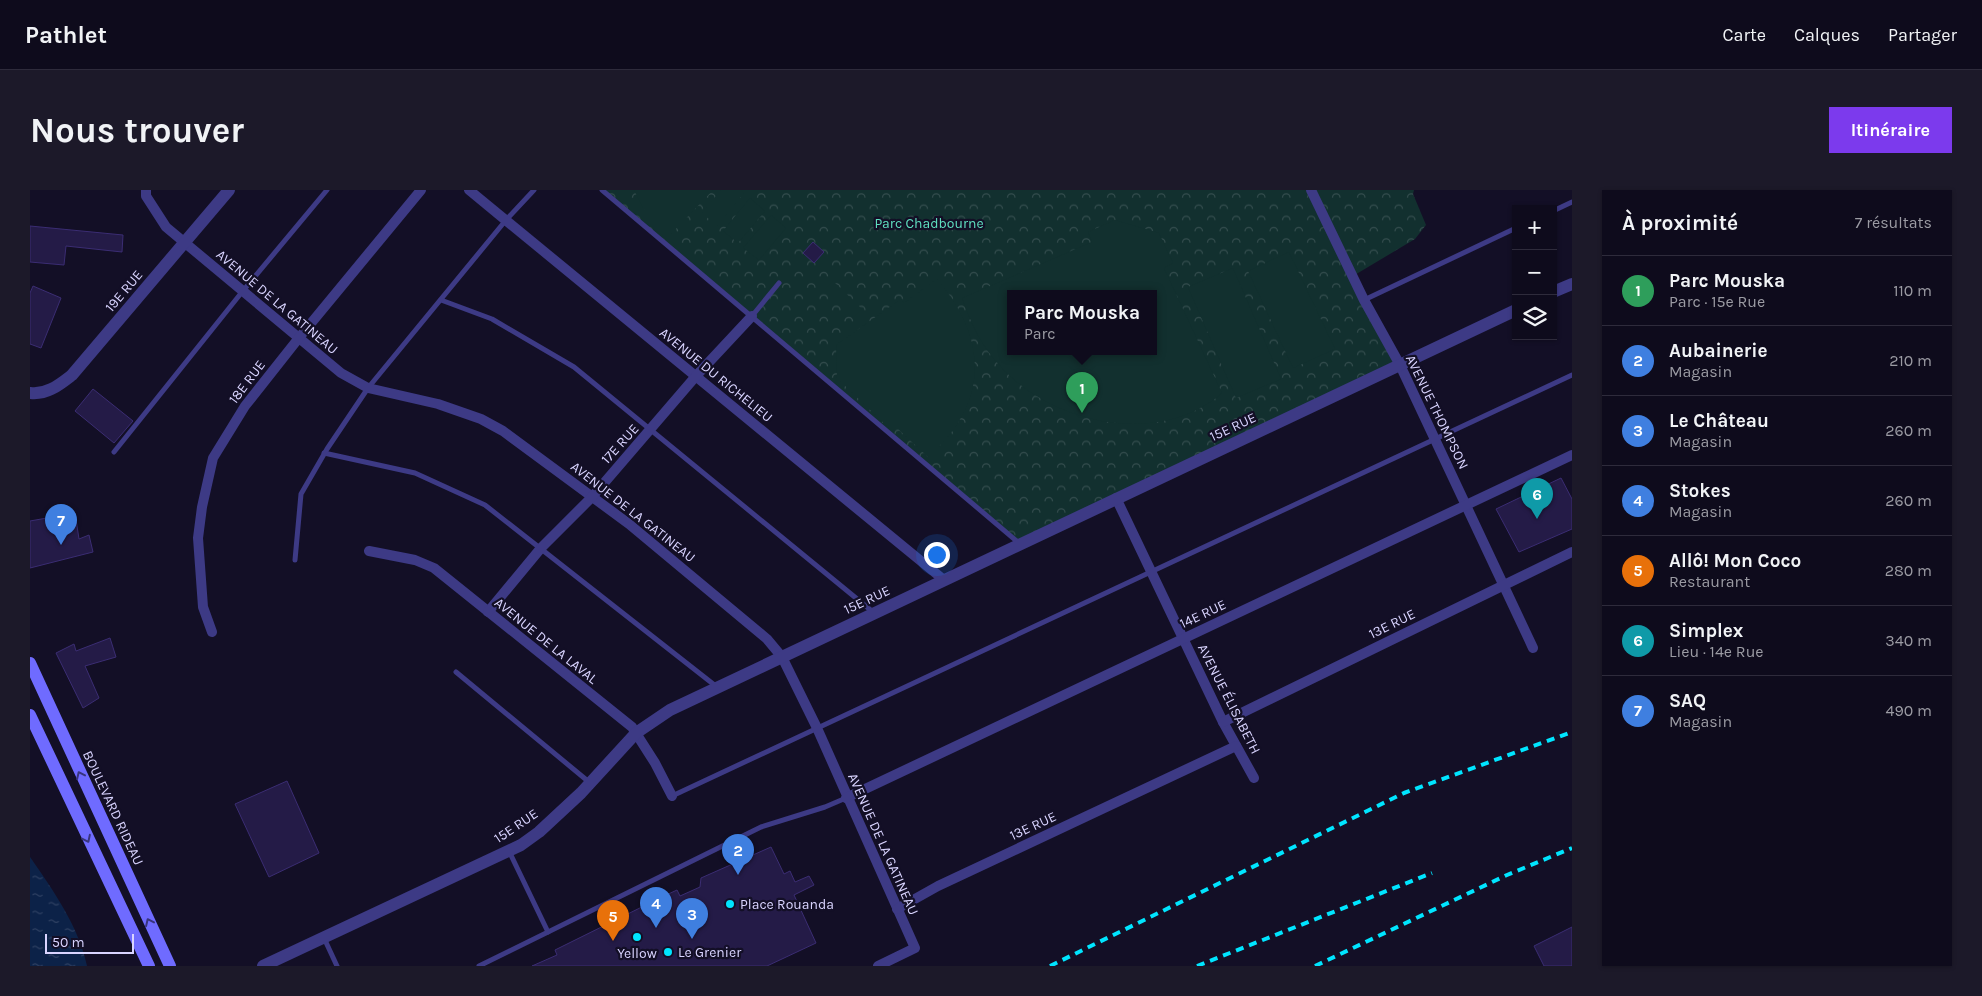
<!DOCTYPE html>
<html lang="fr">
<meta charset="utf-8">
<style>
:root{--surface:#0e0b1c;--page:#1c1929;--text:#f1f3f6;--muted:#9b9ba3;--line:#2e2b3b;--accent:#7c3aed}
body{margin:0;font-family:Karla,sans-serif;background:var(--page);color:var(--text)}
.controls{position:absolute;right:15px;top:15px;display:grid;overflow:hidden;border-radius:0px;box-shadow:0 1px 4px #0004}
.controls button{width:45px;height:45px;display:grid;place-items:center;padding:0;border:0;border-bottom:1px solid var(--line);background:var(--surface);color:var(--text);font:25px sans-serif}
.scale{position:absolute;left:15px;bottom:12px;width:89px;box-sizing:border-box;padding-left:5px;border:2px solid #d9d4ff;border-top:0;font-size:14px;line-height:18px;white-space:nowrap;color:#d9d4ff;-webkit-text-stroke:4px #130f26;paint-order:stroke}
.you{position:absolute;left:906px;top:364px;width:18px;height:18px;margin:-12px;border:4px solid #fff;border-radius:50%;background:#1a73e8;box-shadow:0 0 0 8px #1a73e833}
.badge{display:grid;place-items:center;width:32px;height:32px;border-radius:50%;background:var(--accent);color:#fff;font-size:16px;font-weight:700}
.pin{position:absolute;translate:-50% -41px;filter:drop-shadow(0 1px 2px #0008)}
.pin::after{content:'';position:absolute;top:26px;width:18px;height:15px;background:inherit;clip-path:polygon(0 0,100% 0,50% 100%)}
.popup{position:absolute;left:977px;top:100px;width:150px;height:65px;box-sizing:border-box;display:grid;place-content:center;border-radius:0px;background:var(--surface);filter:drop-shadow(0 1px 4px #0005);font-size:16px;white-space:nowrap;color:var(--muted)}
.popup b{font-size:19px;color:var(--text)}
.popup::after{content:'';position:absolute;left:50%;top:100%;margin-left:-10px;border:10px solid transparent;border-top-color:var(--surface)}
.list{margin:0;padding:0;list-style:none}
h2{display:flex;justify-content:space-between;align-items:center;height:65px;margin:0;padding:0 20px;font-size:21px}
h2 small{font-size:16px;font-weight:400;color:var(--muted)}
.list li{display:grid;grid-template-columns:32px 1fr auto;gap:15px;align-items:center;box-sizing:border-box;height:70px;padding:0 20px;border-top:1px solid var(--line)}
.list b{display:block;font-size:19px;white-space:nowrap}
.list p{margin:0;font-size:16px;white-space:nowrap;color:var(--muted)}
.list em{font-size:16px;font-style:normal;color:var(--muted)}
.icon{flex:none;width:28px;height:28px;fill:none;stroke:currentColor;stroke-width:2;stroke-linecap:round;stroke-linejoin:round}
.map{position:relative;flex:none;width:1542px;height:776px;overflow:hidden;border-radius:0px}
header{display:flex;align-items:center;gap:30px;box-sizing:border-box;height:70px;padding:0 25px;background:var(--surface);border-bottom:1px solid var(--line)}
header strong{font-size:24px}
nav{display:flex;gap:28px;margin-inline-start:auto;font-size:18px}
.intro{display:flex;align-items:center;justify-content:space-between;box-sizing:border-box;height:120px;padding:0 30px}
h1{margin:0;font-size:35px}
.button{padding:12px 22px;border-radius:0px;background:var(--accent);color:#fff;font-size:18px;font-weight:700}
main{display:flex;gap:30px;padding:0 30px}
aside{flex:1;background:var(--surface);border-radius:0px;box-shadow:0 1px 4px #0004}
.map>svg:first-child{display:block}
.park{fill:url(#park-crowns);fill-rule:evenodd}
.pitch{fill:#12302f;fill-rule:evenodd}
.water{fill:url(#water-ripples)}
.building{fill:#241b47;stroke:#3b2d73}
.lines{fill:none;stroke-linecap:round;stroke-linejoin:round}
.service{stroke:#3d3a85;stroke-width:5}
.minor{stroke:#3d3a85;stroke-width:10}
.tertiary{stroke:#3d3a85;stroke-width:12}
.secondary{stroke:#6f6bff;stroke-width:12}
.rail{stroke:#00e5ff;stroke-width:4;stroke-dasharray:8 6;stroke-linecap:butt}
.oneway{stroke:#38347d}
.poi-dot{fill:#00e5ff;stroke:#130f26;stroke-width:2}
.labels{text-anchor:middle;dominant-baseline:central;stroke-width:4.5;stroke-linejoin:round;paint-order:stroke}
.park-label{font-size:14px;fill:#5fe0c0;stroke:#130f26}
.street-label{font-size:14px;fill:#d9d4ff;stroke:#130f26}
.poi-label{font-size:14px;fill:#d9d4ff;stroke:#130f26;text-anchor:start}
</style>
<header>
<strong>Pathlet</strong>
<nav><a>Carte</a><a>Calques</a><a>Partager</a></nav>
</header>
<div class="intro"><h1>Nous trouver</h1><a class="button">Itinéraire</a></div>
<main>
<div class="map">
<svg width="1542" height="776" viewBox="0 0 1542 776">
<defs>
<pattern id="park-crowns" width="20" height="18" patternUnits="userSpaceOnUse" patternTransform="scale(1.25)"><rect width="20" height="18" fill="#12302f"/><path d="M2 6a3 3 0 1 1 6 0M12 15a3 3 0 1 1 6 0" fill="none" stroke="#344d4e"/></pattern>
<pattern id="water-ripples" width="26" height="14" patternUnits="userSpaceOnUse" patternTransform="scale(1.25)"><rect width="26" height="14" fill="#0c2248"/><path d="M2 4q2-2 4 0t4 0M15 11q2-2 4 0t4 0" fill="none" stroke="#2f4163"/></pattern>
</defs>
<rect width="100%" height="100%" fill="#130f26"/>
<path class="park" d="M572,0H1384L1383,4L1396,35L1385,49L1323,86L1370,175L990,353ZM981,104H1123V162H981Z"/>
<g class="pitch">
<polygon points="604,0 683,0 641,44 613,18"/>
<polygon points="691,0 711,0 714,3 687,36 672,23"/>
<polygon points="720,8 735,21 708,53 693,41"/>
<polygon points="741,25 756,38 729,70 713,58"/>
<path d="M1085,30L1129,43L1143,73L1134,78L1192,203C1130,257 1024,235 971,177C952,157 941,134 932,108L1062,52L1058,42ZM981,104H1123V162H981Z"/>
<polygon points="1259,62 1305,159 1263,178 1218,81"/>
<polygon points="1203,78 1251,189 1206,208 1158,97"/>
<path d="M907,89C958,149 960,213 898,267L866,237L862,241L807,188L806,155L871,109L874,113Z"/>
<polygon points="803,91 832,119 824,127 795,99"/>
</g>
<path class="water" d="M0,667C23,700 49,737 57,776H0Z"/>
<g class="building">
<polygon points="0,36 93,45 92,62 36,56 34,75 0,72"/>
<polygon points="783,52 794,62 784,73 773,63"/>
<polygon points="3,96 31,108 11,158 0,154 0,103"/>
<polygon points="63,199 103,231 84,253 45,221"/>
<polygon points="1531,288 1542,309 1542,339 1489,362 1466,319"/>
<polygon points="45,323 49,349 59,345 63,362 0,378 0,331"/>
<polygon points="80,448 86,467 55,476 69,508 53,518 26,463 44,454 46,461"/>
<polygon points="257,591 289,663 239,687 205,614"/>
<polygon points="741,657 754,684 760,681 765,692 779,686 784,695 764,705 786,753 737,776 502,776 527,765 525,760 634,706 647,700 650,706 670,697 671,688"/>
<polygon points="1542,737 1542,776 1514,776 1504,756"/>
</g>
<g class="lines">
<g class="service">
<polyline points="572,0 989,353"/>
<polyline points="1523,21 1542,12"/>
<polyline points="411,110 462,129 544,177 843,422"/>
<polyline points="1334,110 1486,38"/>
<polyline points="722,126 749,93"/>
<polyline points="84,262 212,102 297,0"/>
<polyline points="294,263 385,283 455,315 687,497"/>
<polyline points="265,370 271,304 297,259 338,198 476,30 504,0"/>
<polyline points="426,482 559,592"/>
<polyline points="642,606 1542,185"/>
<polyline points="479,661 518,742"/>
<polyline points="294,748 307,776"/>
<polyline points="449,776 731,637 795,617 816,608"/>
</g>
<g class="minor">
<polyline points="116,0 116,6 136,37 311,183 338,198 408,214 451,229 473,241 599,334 737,449 752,467 787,538 885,758 848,776"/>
<polyline points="439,0 914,390"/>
<polyline points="1281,0 1334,110 1370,175 1503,458"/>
<polyline points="1086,308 1193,532 1224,588"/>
<polyline points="339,361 385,370 404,378 602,537 625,573 642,606"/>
<polyline points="458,422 511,358 562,307 666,186 722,126"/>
<polyline points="182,442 173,417 168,348 172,317 183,268 215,216 268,149 391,0"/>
<polyline points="1193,532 1542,362"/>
<polyline points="816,608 1542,265"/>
<polyline points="867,719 908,696 1206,556"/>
</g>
<g class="tertiary">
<polyline points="1523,102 1542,94"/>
<path d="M0,203C17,205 29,195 42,185L199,0"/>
<polyline points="233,776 491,655 509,642 551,603 606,543 640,520 1486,120"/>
</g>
<g class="secondary">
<polyline points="0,473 140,776"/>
<polyline points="0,525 119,776"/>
</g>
<g class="rail">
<polyline points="1020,776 1374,603 1542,542"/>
<polyline points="1167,776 1402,683"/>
<polyline points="1285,776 1477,685 1542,658"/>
</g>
</g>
<defs><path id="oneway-chevron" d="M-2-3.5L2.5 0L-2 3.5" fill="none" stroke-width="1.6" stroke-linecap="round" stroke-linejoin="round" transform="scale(1.25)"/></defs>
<g class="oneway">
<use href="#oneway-chevron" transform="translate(50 585) rotate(-115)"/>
<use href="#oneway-chevron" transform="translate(57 649) rotate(64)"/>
<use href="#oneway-chevron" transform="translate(119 732) rotate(-115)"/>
</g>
<g class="poi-dot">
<circle cx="700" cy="714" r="5"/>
<circle cx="607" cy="747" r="5"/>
<circle cx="638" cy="762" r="5"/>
</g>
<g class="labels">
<g class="park-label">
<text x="899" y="33">Parc Chadbourne</text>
</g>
<g class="street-label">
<text transform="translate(94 101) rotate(-50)">19E RUE</text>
<text transform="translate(247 112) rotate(40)">AVENUE DE LA GATINEAU</text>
<text transform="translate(686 185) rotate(39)">AVENUE DU RICHELIEU</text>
<text transform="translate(217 192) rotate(-53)">18E RUE</text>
<text transform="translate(1407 222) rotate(64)">AVENUE THOMPSON</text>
<text transform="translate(1203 237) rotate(-25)">15E RUE</text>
<text transform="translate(590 254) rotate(-48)">17E RUE</text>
<text transform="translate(603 322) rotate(38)">AVENUE DE LA GATINEAU</text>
<text transform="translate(837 410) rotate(-25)">15E RUE</text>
<text transform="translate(1173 424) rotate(-25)">14E RUE</text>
<text transform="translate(1362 434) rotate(-26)">13E RUE</text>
<text transform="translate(516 451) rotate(39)">AVENUE DE LA LAVAL</text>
<text transform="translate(1199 509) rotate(63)">AVENUE ÉLISABETH</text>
<text transform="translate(83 618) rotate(65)">BOULEVARD RIDEAU</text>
<text transform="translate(486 636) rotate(-34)">15E RUE</text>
<text transform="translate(1003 636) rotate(-25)">13E RUE</text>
<text transform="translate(853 654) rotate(66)">AVENUE DE LA GATINEAU</text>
</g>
<g class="poi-label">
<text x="710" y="714">Place Rouanda</text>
<text x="648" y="762">Le Grenier</text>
<text x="607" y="763" text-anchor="middle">Yellow</text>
</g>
</g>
</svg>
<div class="controls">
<button>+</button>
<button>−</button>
<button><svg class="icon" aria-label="layers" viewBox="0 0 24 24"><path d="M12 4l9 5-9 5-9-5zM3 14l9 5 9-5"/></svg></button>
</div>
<div class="scale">50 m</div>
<div class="you"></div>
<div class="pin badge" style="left:1052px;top:223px;background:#2e9e5b">1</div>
<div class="popup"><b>Parc Mouska</b>Parc</div>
<div class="pin badge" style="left:708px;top:685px;background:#3f7fe0">2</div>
<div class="pin badge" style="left:662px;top:749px;background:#3f7fe0">3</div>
<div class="pin badge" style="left:626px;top:738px;background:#3f7fe0">4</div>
<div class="pin badge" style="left:583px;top:751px;background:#e8710a">5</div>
<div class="pin badge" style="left:1507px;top:329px;background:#0f9aa8">6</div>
<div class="pin badge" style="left:31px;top:355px;background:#3f7fe0">7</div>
</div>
<aside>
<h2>À proximité<small>7 résultats</small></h2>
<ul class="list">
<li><span class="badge" style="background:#2e9e5b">1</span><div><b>Parc Mouska</b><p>Parc · 15e Rue</p></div><em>110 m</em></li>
<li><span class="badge" style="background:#3f7fe0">2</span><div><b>Aubainerie</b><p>Magasin</p></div><em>210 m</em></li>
<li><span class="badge" style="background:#3f7fe0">3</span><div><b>Le Château</b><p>Magasin</p></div><em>260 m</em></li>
<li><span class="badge" style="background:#3f7fe0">4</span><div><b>Stokes</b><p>Magasin</p></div><em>260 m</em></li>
<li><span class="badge" style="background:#e8710a">5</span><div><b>Allô! Mon Coco</b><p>Restaurant</p></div><em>280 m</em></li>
<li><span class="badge" style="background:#0f9aa8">6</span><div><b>Simplex</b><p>Lieu · 14e Rue</p></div><em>340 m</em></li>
<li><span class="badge" style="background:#3f7fe0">7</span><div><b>SAQ</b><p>Magasin</p></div><em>490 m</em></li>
</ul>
</aside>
</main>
